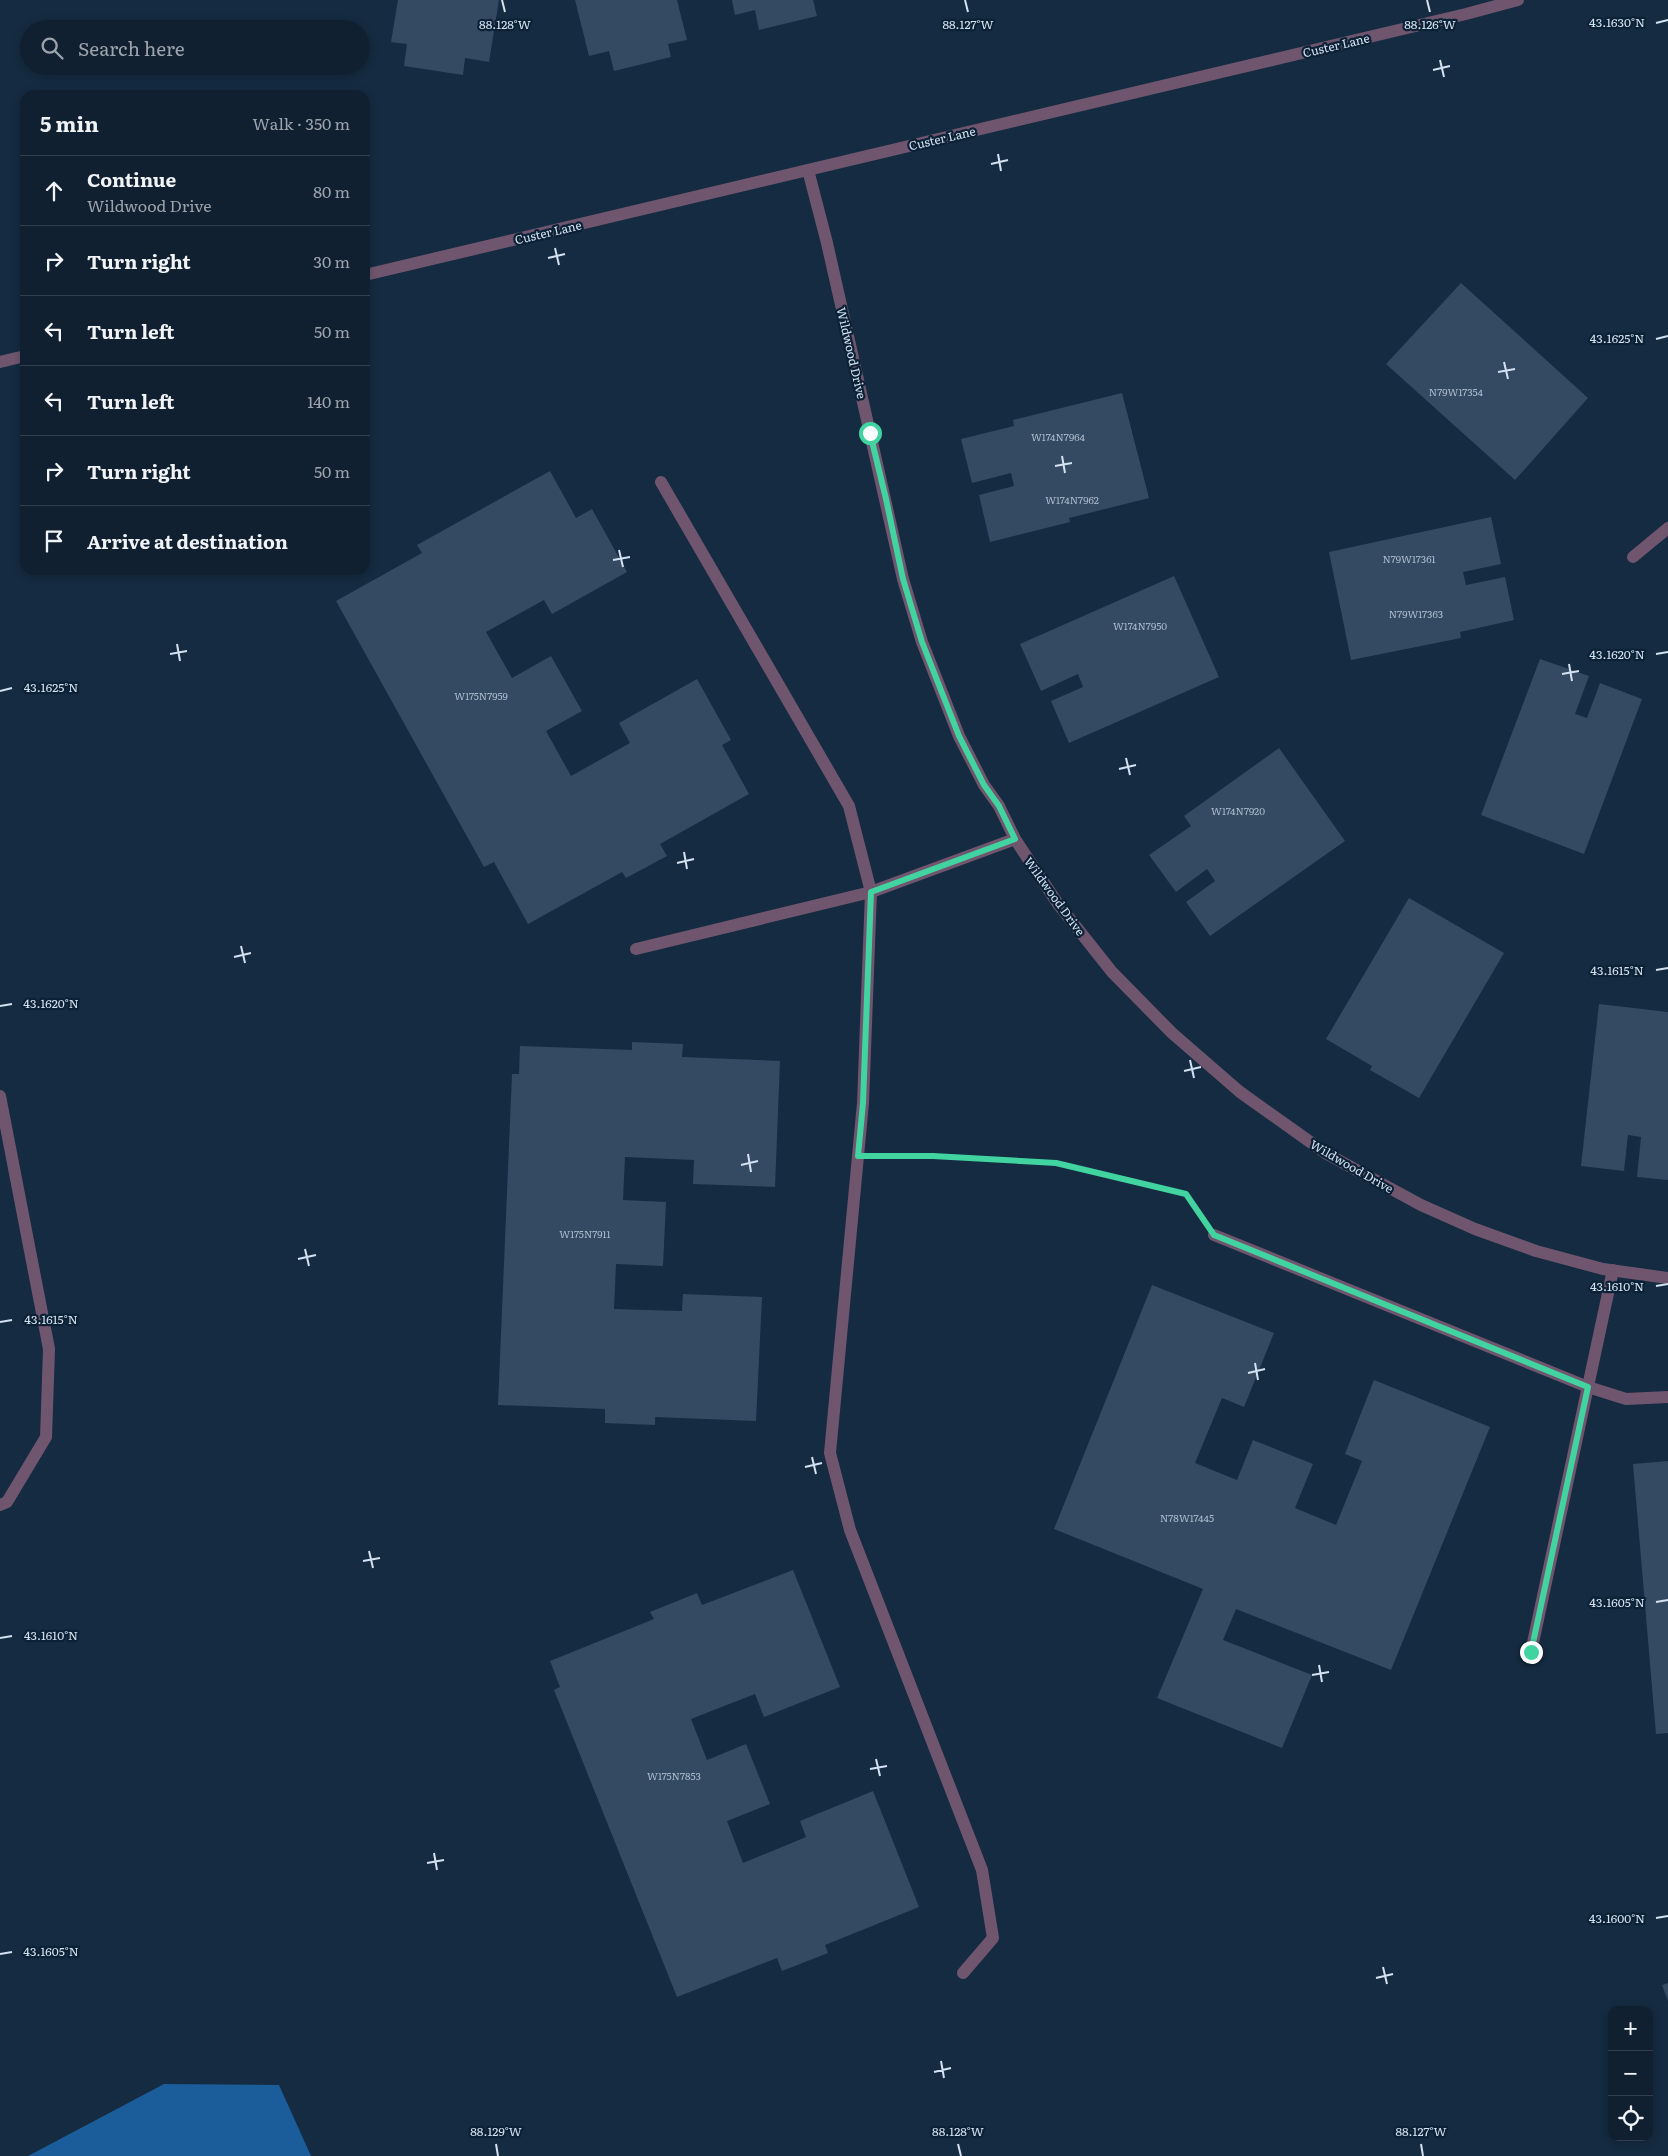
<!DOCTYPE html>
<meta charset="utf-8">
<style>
:root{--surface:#102031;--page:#1e2d3d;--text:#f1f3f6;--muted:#9ca3ab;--line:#303e4d}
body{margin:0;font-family:Literata,serif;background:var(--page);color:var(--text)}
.controls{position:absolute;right:15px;bottom:15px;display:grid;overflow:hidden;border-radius:10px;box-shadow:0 2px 8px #0003}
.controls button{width:45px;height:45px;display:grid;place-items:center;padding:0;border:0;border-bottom:1px solid var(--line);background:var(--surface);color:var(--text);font:25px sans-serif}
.stop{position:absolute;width:15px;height:15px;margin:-11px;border:4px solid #41d4a1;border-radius:50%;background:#fff}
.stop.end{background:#41d4a1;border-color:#fff;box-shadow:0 1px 5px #0008}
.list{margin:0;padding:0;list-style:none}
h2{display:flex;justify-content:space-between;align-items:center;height:65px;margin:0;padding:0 20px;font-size:21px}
h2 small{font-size:16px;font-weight:400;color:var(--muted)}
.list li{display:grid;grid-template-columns:32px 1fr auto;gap:15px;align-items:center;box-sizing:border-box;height:70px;padding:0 20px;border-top:1px solid var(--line)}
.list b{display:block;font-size:19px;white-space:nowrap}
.list p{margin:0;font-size:16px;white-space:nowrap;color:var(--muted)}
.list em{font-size:16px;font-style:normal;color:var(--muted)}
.icon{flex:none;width:28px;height:28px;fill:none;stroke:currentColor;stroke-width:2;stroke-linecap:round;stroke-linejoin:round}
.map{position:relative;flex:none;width:1668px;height:2156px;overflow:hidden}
.search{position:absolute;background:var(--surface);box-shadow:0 2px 8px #0003;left:20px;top:20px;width:350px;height:55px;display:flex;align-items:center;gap:12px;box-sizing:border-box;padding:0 18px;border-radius:28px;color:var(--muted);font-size:19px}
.panel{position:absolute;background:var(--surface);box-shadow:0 2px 8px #0003;left:20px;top:90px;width:350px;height:485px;border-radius:15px}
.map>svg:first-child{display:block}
.water{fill:#1b5d9a}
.building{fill:#334a62}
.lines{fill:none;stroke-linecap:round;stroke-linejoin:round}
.path{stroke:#5b6d81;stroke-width:3;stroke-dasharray:4 2.5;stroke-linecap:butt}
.service{stroke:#70556f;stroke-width:12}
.minor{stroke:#70556f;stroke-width:12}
.route{stroke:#41d4a1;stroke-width:6}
.ticks{fill:none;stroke:#d4e1f0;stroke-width:2}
.labels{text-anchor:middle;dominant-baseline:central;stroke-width:4.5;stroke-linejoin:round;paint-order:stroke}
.number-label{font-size:10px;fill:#acbbcc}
.street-label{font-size:12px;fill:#d4e1f0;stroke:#0b2136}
.ticks-label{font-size:12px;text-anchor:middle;fill:#d4e1f0;stroke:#0b2136;stroke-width:4.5;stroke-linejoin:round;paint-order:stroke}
</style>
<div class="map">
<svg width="1668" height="2156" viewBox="0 0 1668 2156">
<rect width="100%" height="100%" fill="#152b41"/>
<polygon class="water" points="164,2084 279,2085 311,2156 28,2156"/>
<g class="building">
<polygon points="398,0 499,0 489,62 465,58 463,75 404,66 407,44 391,42"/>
<polygon points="575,0 677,0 687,40 668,44 671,57 614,71 609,51 589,56"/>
<polygon points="732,0 813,0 817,16 759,30 755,10 735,15"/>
<polygon points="1461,283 1588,398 1515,480 1386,364"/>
<polygon points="1122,393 1149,498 1069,518 1070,522 990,542 979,495 1014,486 1011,473 972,483 961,439 1014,426 1013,420"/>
<polygon points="550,471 576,518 592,509 627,572 552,614 544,600 486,632 512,678 551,656 582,711 546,731 571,776 630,743 619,723 697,679 731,740 722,745 749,794 660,844 667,856 626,878 622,872 528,924 494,862 484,867 336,601 422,553 417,545"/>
<polygon points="1491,517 1501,564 1463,572 1466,585 1505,577 1514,620 1460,632 1461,638 1351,660 1329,552"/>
<polygon points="1174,576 1219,677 1069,743 1051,701 1083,687 1078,674 1041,691 1020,644"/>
<polygon points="1540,659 1589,676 1575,714 1587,718 1600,683 1642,699 1584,854 1481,815"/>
<polygon points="1279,748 1345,841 1210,936 1186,902 1215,881 1207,869 1176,892 1149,855 1191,826 1184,816"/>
<polygon points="1409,898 1504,953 1419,1098 1370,1070 1372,1066 1326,1039"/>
<polygon points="1599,1004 1668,1012 1668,1180 1637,1177 1641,1137 1628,1135 1624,1171 1581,1166"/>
<polygon points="632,1042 683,1044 682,1057 780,1061 775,1187 693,1184 694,1160 625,1157 623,1200 666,1202 663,1266 616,1264 614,1309 682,1311 683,1294 762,1297 756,1421 655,1417 655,1425 605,1423 605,1409 498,1405 512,1074 519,1074 520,1046 632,1050"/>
<polygon points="1152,1285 1274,1333 1244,1407 1222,1398 1195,1463 1237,1480 1253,1440 1313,1464 1295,1508 1336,1525 1362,1461 1345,1454 1374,1380 1490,1427 1391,1670 1236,1609 1223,1640 1312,1675 1282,1748 1157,1698 1203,1589 1054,1529"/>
<polygon points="1668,1461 1668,1733 1656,1734 1633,1464"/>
<polygon points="793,1570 840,1687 764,1717 755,1694 691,1719 707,1760 746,1744 770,1804 727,1821 743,1863 806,1837 800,1821 873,1791 919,1907 825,1945 828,1953 782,1971 777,1958 677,1997 554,1690 560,1687 550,1661 654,1619 650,1612 697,1593 702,1605"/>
<polygon points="1668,1983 1668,2001 1662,1985"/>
</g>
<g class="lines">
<polyline class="path" points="885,1156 933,1156 1056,1163 1185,1194 1199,1214"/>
<g class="service">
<polyline points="661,482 849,806 871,892 1015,839"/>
<polyline points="636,949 871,892 863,1103 830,1453 850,1530 982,1870 993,1938 963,1973"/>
<polyline points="0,1096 49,1349 46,1437 7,1502 0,1505"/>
<polyline points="1214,1235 1588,1387 1626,1399 1668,1397"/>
<polyline points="1531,1652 1613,1270"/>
</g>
<g class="minor">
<polyline points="808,170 827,243 903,579 922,642 959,736 984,785 999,806 1015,839 1058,904 1112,972 1172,1033 1240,1092 1327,1154 1421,1205 1475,1229 1536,1251 1603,1269 1668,1278"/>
<polyline points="365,275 1466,14 1518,0"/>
<polyline points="0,362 25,356"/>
<polyline points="1633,557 1668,528"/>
</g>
</g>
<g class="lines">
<polyline class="route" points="870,433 886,499 903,579 922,642 959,736 984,785 999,806 1015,839 871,892 863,1103 858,1156 933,1156 1056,1163 1186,1194 1214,1235 1588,1387 1531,1652"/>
</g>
<path class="ticks" d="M502,0L505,12M965,0L968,12M1427,0L1430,12M1656,23L1668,20M1440,60L1444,77M1433,70L1450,66M998,154L1001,171M991,164L1008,160M555,248L559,265M548,258L565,254M1656,339L1668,336M1504,362L1508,379M1498,372L1515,369M1062,456L1065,473M1055,466L1072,463M619,550L623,567M613,560L630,557M177,644L180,661M170,654L187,651M1656,654L1668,652M1569,664L1572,681M1562,674L1579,671M0,691L12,688M1126,758L1130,775M1119,769L1136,765M684,852L687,869M677,863L694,859M241,946L245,963M234,957L251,953M1656,970L1668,968M0,1006L12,1004M1190,1060L1194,1078M1184,1071L1201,1067M748,1154L751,1172M741,1165L758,1161M305,1249L309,1266M298,1259L316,1255M1656,1286L1668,1284M0,1322L12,1320M1255,1363L1258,1380M1248,1373L1265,1369M812,1457L816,1474M805,1467L822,1463M369,1551L373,1568M363,1561L380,1558M1656,1602L1668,1600M0,1638L12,1636M1319,1665L1322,1682M1312,1675L1329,1672M876,1759L880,1776M870,1769L887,1766M434,1853L437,1870M427,1863L444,1860M1656,1918L1668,1916M0,1954L12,1952M1383,1967L1387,1984M1376,1978L1393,1974M941,2061L944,2078M934,2072L951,2068M496,2144L498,2156M958,2144L961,2156M1421,2144L1423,2156"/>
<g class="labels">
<g class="number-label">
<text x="1456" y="391">N79W17354</text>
<text x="1058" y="436">W174N7964</text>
<text x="1072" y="499">W174N7962</text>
<text x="1409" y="558">N79W17361</text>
<text x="1416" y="613">N79W17363</text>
<text x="1140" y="625">W174N7950</text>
<text x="481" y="695">W175N7959</text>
<text x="1238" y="810">W174N7920</text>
<text x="585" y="1233">W175N7911</text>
<text x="1187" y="1517">N78W17445</text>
<text x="674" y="1775">W175N7853</text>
</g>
<g class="street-label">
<text transform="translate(1336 45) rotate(-13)">Custer Lane</text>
<text transform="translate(942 138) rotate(-13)">Custer Lane</text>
<text transform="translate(548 232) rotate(-13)">Custer Lane</text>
<text transform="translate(852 353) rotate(77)">Wildwood Drive</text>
<text transform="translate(1055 896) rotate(54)">Wildwood Drive</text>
<text transform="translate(1352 1166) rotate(30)">Wildwood Drive</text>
</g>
</g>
<g class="ticks-label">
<text x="1617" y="27">43.1630°N</text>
<text x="505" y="29">88.128°W</text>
<text x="968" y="29">88.127°W</text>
<text x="1430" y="29">88.126°W</text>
<text x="1617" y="343">43.1625°N</text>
<text x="1617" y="659">43.1620°N</text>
<text x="51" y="692">43.1625°N</text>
<text x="1617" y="975">43.1615°N</text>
<text x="51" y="1008">43.1620°N</text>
<text x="1617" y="1291">43.1610°N</text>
<text x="51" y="1324">43.1615°N</text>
<text x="1617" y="1607">43.1605°N</text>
<text x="51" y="1640">43.1610°N</text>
<text x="1617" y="1923">43.1600°N</text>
<text x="51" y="1956">43.1605°N</text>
<text x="496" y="2136">88.129°W</text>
<text x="958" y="2136">88.128°W</text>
<text x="1421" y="2136">88.127°W</text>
</g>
</svg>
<div class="controls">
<button>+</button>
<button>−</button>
<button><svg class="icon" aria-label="locate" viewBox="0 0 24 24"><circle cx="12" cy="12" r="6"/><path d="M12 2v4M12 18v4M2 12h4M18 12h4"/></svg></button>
</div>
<div class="stop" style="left:870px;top:433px"></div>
<div class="stop end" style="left:1531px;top:1652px"></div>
<div class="search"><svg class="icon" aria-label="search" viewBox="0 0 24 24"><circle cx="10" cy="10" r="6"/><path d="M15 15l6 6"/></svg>Search here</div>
<section class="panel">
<h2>5 min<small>Walk · 350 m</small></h2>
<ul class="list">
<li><svg class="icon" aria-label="ahead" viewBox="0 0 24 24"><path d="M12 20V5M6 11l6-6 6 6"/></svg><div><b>Continue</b><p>Wildwood Drive</p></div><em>80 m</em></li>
<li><svg class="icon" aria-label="right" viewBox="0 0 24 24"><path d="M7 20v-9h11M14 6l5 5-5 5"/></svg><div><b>Turn right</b></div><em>30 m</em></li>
<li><svg class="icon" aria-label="left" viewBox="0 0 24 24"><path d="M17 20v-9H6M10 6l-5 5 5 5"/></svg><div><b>Turn left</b></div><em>50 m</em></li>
<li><svg class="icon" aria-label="left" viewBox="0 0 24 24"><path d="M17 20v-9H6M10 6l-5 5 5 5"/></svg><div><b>Turn left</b></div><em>140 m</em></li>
<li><svg class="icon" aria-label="right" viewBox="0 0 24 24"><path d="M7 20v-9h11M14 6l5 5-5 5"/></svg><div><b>Turn right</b></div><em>50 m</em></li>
<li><svg class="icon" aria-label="arrive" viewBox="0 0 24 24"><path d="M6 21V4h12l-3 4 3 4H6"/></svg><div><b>Arrive at destination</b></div></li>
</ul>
</section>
</div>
